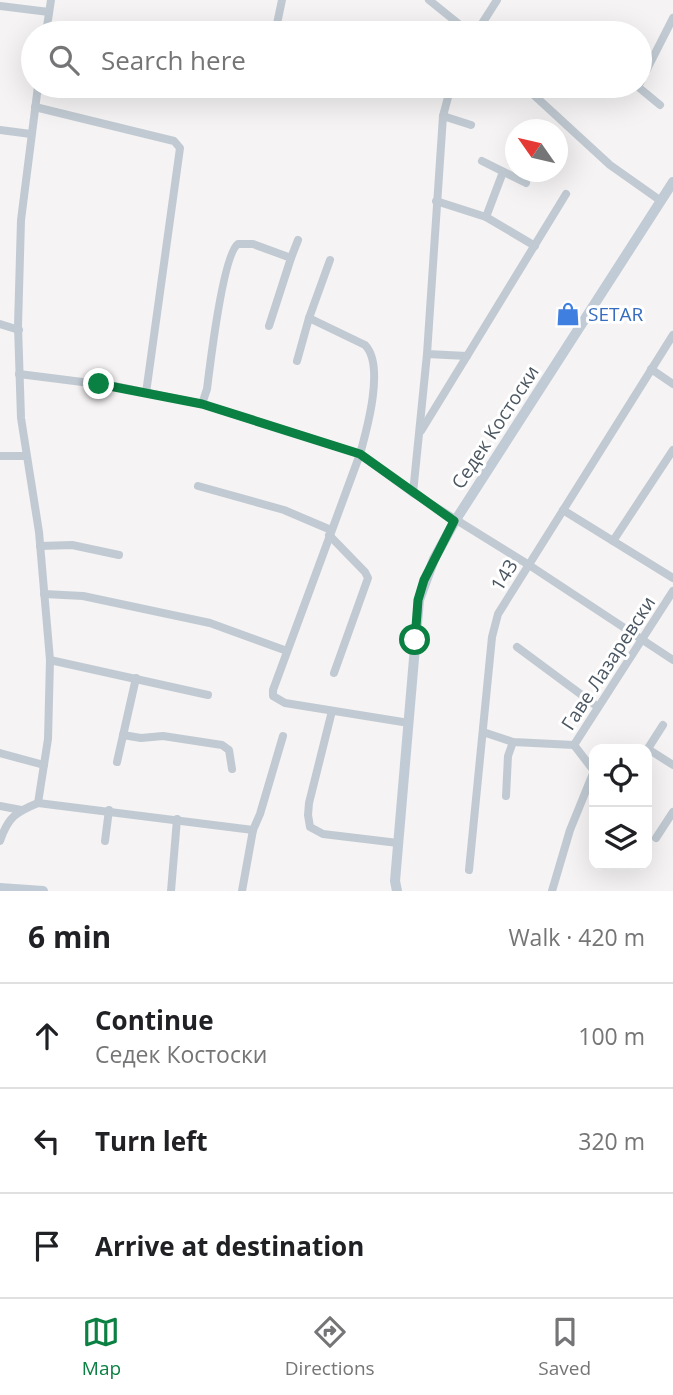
<!DOCTYPE html>
<meta charset="utf-8">
<style>
:root{--surface:#fff;--page:#f2f2f2;--text:#202124;--muted:#757577;--line:#e0e0e0;--accent:#0b8043}
body{margin:0;font-family:"Open Sans",sans-serif;background:var(--page);color:var(--text)}
.controls{position:absolute;right:21px;bottom:21px;display:grid;overflow:hidden;border-radius:14px;box-shadow:0 7px 28px #0002}
.controls button{width:63px;height:63px;display:grid;place-items:center;padding:0;border:0;border-bottom:2px solid var(--line);background:var(--surface);color:var(--text);font:35px sans-serif}
.compass{position:absolute;left:505px;top:119px;width:63px;height:63px;border-radius:50%;background:var(--surface);box-shadow:0 7px 28px #0002;rotate:304deg}
.stop{position:absolute;width:21px;height:21px;margin:-16px;border:5px solid #0b8043;border-radius:50%;background:#fff}
.stop.end{background:#0b8043;border-color:#fff;box-shadow:0 2px 7px #0008}
.list{margin:0;padding:0;list-style:none}
h2{display:flex;justify-content:space-between;align-items:center;height:91px;margin:0;padding:0 28px;font-size:30px}
h2 small{font-size:23px;font-weight:400;color:var(--muted)}
.list li{display:grid;grid-template-columns:46px 1fr auto;gap:21px;align-items:center;box-sizing:border-box;height:105px;padding:0 28px;border-top:2px solid var(--line)}
.list b{display:block;font-size:26px;white-space:nowrap}
.list p{margin:0;font-size:23px;white-space:nowrap;color:var(--muted)}
.list em{font-size:23px;font-style:normal;color:var(--muted)}
.icon{flex:none;width:38px;height:38px;fill:none;stroke:currentColor;stroke-width:2;stroke-linecap:round;stroke-linejoin:round}
.map{position:relative;flex:none;width:673px;height:891px;overflow:hidden}
.search{position:absolute;background:var(--surface);box-shadow:0 7px 28px #0002;left:21px;right:21px;top:21px;height:77px;display:flex;align-items:center;gap:18px;box-sizing:border-box;padding:0 24px;border-radius:38px;color:var(--muted);font-size:26px}
.sheet{height:406px;background:var(--surface)}
nav{display:flex;justify-content:space-around;align-items:center;box-sizing:border-box;height:98px;border-top:2px solid var(--line);background:var(--surface);font-size:19px;color:var(--muted)}
nav a{display:grid;justify-items:center;gap:4px}
nav .on{color:var(--accent)}
.map>svg:first-child{display:block}
.lines{fill:none;stroke-linecap:round;stroke-linejoin:round}
.minor{stroke:#c1cad2;stroke-width:8}
.secondary{stroke:#c1cbd6;stroke-width:10}
.route{stroke:#0b8043;stroke-width:9}
.labels{text-anchor:middle;dominant-baseline:central;stroke-width:6;stroke-linejoin:round;paint-order:stroke}
.shop-label{font-size:19px;fill:#366cbe;stroke:#fff;text-anchor:start}
.street-label{font-size:19px;fill:#4a5661;stroke:#fff}
</style>
<div class="map">
<svg width="673" height="891" viewBox="0 0 673 891">
<rect width="100%" height="100%" fill="#f5f3f3"/>
<g class="lines">
<g class="minor">
<polyline points="429,0 470,33"/>
<polyline points="0,6 49,12"/>
<polyline points="47,27 71,33"/>
<polyline points="46,33 51,0"/>
<polyline points="275,33 282,0"/>
<polyline points="476,33 497,0"/>
<polyline points="640,83 673,18"/>
<polyline points="524,86 610,165 661,201"/>
<polyline points="637,86 660,105"/>
<polyline points="35,107 174,141 180,148 146,393"/>
<polyline points="443,116 471,125"/>
<polyline points="0,130 31,134"/>
<polyline points="482,161 526,183"/>
<polyline points="436,201 486,217 535,246"/>
<polyline points="486,217 503,172"/>
<polyline points="309,318 330,260"/>
<polyline points="0,324 19,330"/>
<polyline points="269,326 291,258"/>
<polyline points="427,354 467,356 566,194"/>
<path d="M297,361L309,318L365,345C385,365 367,429 360,454L273,690V696L285,703L409,723"/>
<polyline points="651,369 673,384"/>
<polyline points="19,374 114,386 202,404 360,454 413,493 529,565 673,660"/>
<path d="M202,404L207,389C210,365 223,254 238,244H253L291,258L298,240"/>
<polyline points="421,431 467,356"/>
<polyline points="0,456 26,456"/>
<polyline points="198,486 284,510 331,530"/>
<polyline points="413,493 427,354 443,116 451,86"/>
<polyline points="563,510 673,578"/>
<polyline points="329,535 365,572 368,578 334,673"/>
<polyline points="613,541 673,450"/>
<polyline points="40,546 72,545 119,555"/>
<polyline points="44,594 83,596 210,623 287,651"/>
<polyline points="517,647 598,707"/>
<polyline points="50,660 208,695"/>
<polyline points="332,711 309,803 308,815 310,827 323,834 398,843"/>
<polyline points="483,732 513,742 574,745 673,591"/>
<polyline points="123,735 141,738 163,736 222,745 229,750 232,769"/>
<polyline points="648,749 673,765"/>
<polyline points="647,750 663,725"/>
<polyline points="0,753 44,765"/>
<polyline points="117,762 136,678"/>
<polyline points="506,796 508,756 513,742"/>
<polyline points="38,803 253,830"/>
<polyline points="0,806 21,810"/>
<polyline points="656,838 673,812"/>
<path d="M0,841C8,817 16,812 38,803L48,739L50,660L39,532L21,418L18,326L21,220L38,86"/>
<polyline points="105,841 109,810"/>
<polyline points="469,870 492,637 498,614 673,335"/>
<polyline points="171,891 177,819"/>
<polyline points="242,891 253,830 260,814 283,736"/>
<polyline points="552,891 570,830 594,771 574,745"/>
</g>
<g class="secondary">
<polyline points="0,888 43,891"/>
<polyline points="397,891 395,881 419,600 434,559 455,521 673,182"/>
</g>
</g>
<g class="lines">
<polyline class="route" points="99,384 202,404 360,454 454,521 424,580 418,600 415,640"/>
</g>
<defs>
<g id="shop-bare" transform="scale(1.89)"><path d="M-5-2.5h2.3a2.7 3.5 0 0 1 5.4 0H5L5.5 6h-11ZM-1.5-2.5h3a1.5 2.3 0 0 0-3 0Z" fill="#3f7fe0" stroke="#fff" stroke-width="2.5" paint-order="stroke"/></g>
</defs>
<g fill-rule="evenodd">
<use href="#shop-bare" x="568" y="314"/>
</g>
<g class="labels">
<g class="shop-label">
<text x="588" y="314">SETAR</text>
</g>
<g class="street-label">
<text transform="translate(495 427) rotate(-57)">Седек Костоски</text>
<text transform="translate(504 575) rotate(-58)">143</text>
<text transform="translate(608 663) rotate(-57)">Гаве Лазаревски</text>
</g>
</g>
</svg>
<div class="controls">
<button><svg class="icon" aria-label="locate" viewBox="0 0 24 24"><circle cx="12" cy="12" r="6"/><path d="M12 2v4M12 18v4M2 12h4M18 12h4"/></svg></button>
<button><svg class="icon" aria-label="layers" viewBox="0 0 24 24"><path d="M12 4l9 5-9 5-9-5zM3 14l9 5 9-5"/></svg></button>
</div>
<svg class="compass" viewBox="-18 -18 36 36"><path d="M0-13l5 13h-10z" fill="#e53935"/><path d="M0 13l5-13h-10z" fill="#757577"/></svg>
<div class="stop" style="left:415px;top:640px"></div>
<div class="stop end" style="left:99px;top:384px"></div>
<div class="search"><svg class="icon" aria-label="search" viewBox="0 0 24 24"><circle cx="10" cy="10" r="6"/><path d="M15 15l6 6"/></svg>Search here</div>
</div>
<section class="sheet">
<h2>6 min<small>Walk · 420 m</small></h2>
<ul class="list">
<li><svg class="icon" aria-label="ahead" viewBox="0 0 24 24"><path d="M12 20V5M6 11l6-6 6 6"/></svg><div><b>Continue</b><p>Седек Костоски</p></div><em>100 m</em></li>
<li><svg class="icon" aria-label="left" viewBox="0 0 24 24"><path d="M17 20v-9H6M10 6l-5 5 5 5"/></svg><div><b>Turn left</b></div><em>320 m</em></li>
<li><svg class="icon" aria-label="arrive" viewBox="0 0 24 24"><path d="M6 21V4h12l-3 4 3 4H6"/></svg><div><b>Arrive at destination</b></div></li>
</ul>
</section>
<nav>
<a class="on"><svg class="icon" aria-label="map" viewBox="0 0 24 24"><path d="M3 6l6-2 6 2 6-2v14l-6 2-6-2-6 2zM9 4v14M15 6v14"/></svg>Map</a>
<a><svg class="icon" aria-label="directions" viewBox="0 0 24 24"><path d="M12 3l9 9-9 9-9-9zM9 14v-3h6M13 9l2 2-2 2"/></svg>Directions</a>
<a><svg class="icon" aria-label="saved" viewBox="0 0 24 24"><path d="M7 4h10v16l-5-4-5 4z"/></svg>Saved</a>
</nav>
